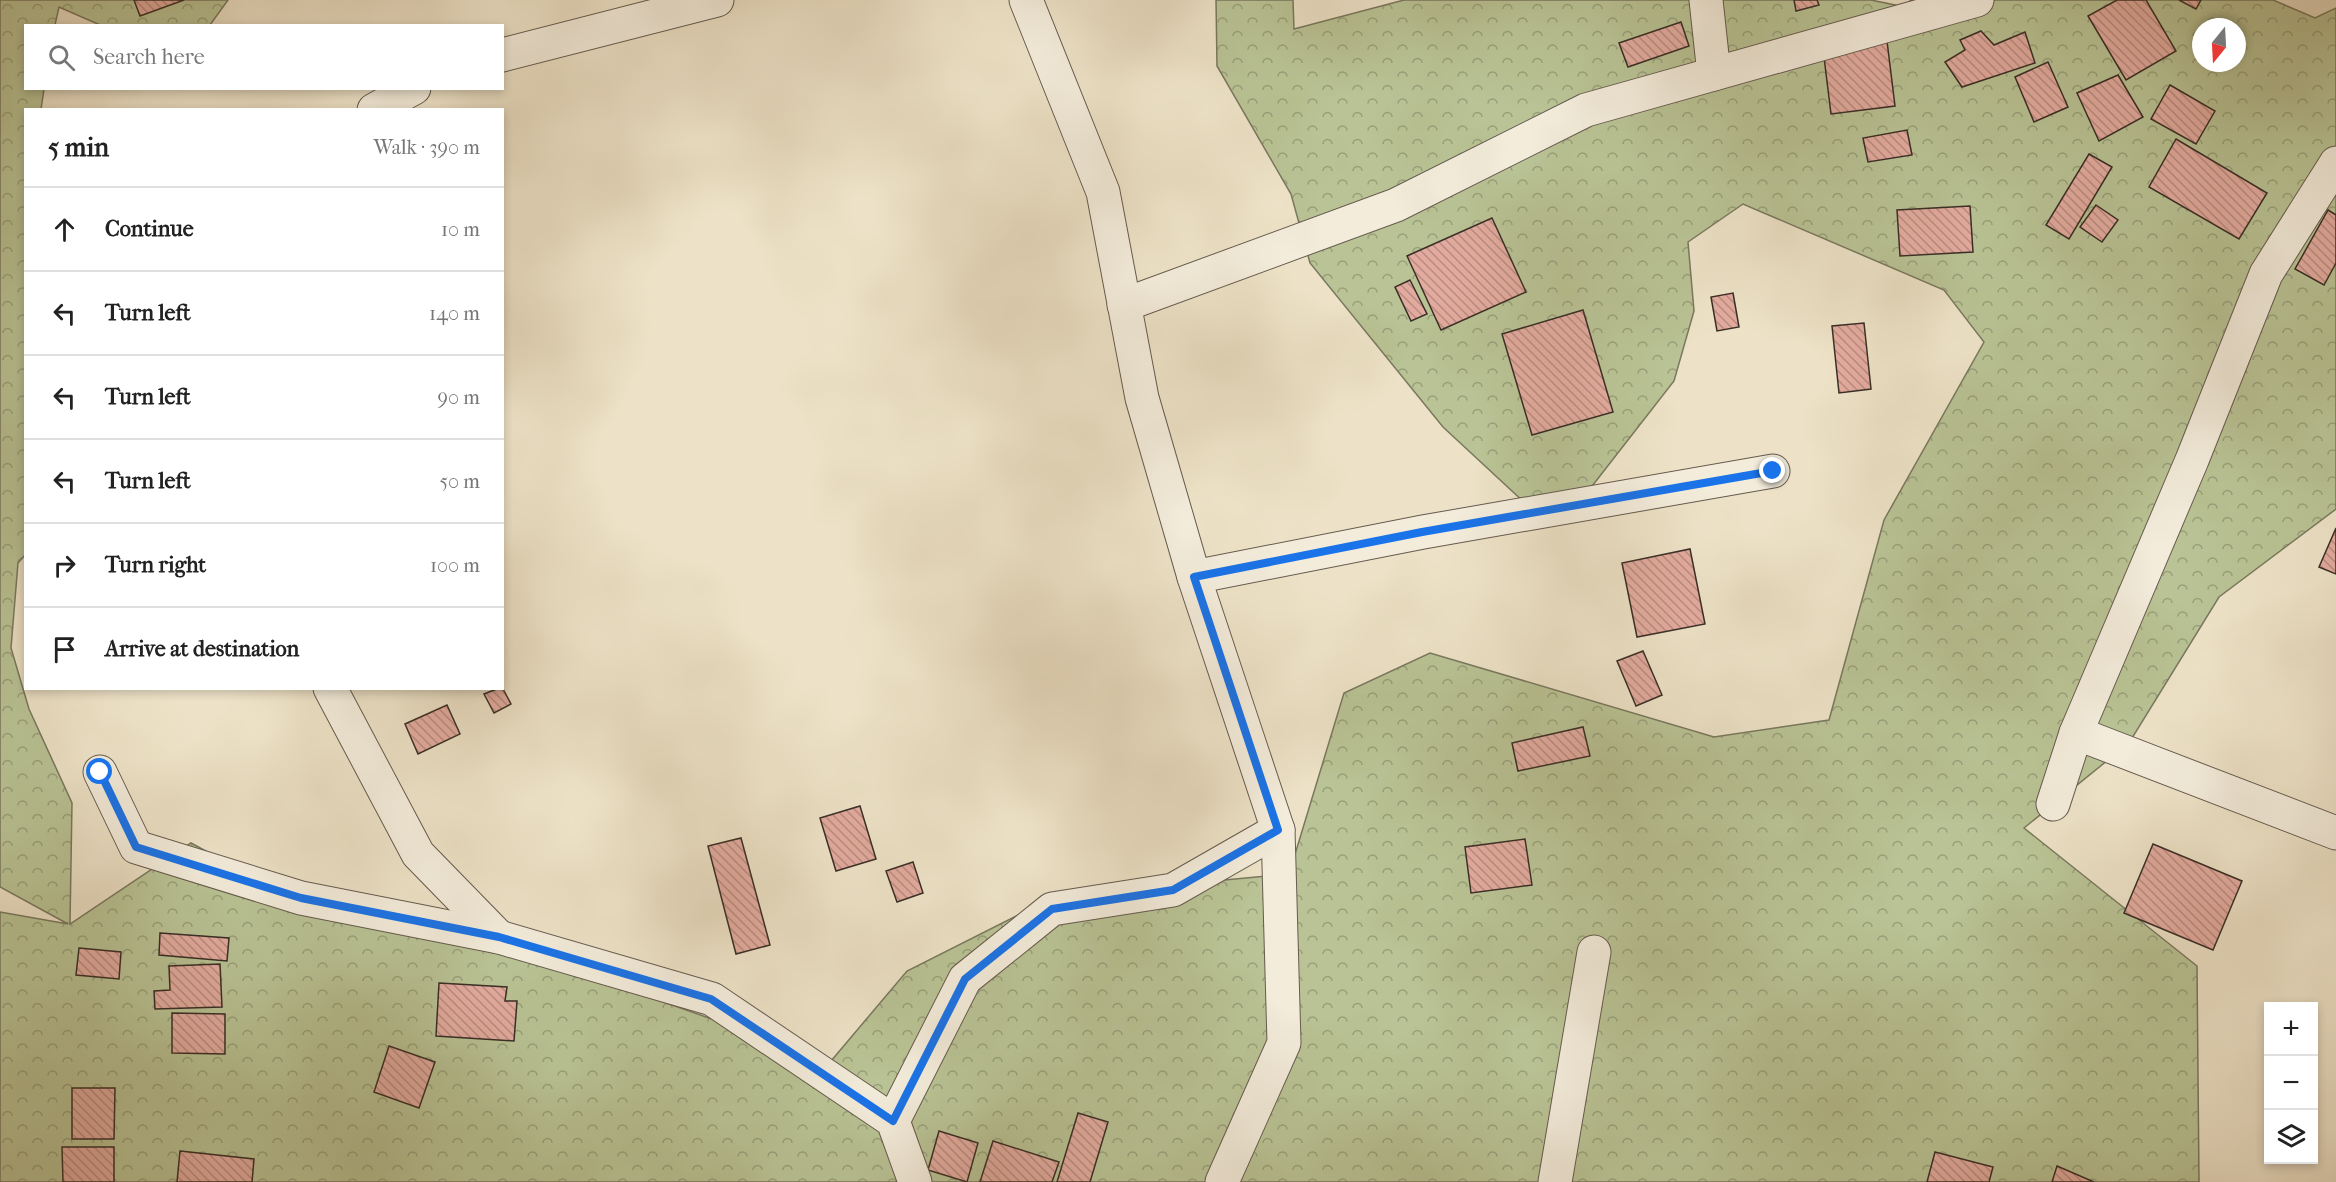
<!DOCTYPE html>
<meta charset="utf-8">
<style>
:root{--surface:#fff;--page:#f6f6f6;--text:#222;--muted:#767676;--line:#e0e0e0}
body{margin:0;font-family:"IM FELL French Canon",serif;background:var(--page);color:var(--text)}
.controls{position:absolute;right:18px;bottom:18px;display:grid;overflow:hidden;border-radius:0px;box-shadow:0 3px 9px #0003}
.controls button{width:54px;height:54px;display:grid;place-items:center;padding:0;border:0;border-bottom:2px solid var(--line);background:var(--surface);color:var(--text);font:30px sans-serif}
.compass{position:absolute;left:2192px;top:18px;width:54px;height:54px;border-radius:50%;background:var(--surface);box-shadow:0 3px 9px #0003;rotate:198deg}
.stop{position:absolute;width:18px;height:18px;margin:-14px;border:4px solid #1a73e8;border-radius:50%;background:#fff}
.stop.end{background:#1a73e8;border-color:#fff;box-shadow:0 2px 6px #0008}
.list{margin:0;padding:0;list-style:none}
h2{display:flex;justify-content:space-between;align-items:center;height:78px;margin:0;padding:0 24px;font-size:26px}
h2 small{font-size:20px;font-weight:400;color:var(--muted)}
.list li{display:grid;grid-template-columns:39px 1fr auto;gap:18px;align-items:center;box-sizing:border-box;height:84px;padding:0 24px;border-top:2px solid var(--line)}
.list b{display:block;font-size:22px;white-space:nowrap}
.list em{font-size:20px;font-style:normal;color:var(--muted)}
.icon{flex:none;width:33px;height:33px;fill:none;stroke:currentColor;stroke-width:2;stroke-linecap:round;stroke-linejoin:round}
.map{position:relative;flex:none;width:2336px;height:1182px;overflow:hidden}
.search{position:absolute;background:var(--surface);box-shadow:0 3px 9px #0003;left:24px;top:24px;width:480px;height:66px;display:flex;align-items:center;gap:15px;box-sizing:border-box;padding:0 21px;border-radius:0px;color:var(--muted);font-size:22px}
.panel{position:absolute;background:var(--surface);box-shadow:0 3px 9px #0003;left:24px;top:108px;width:480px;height:582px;border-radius:0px}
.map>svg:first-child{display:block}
.forest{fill:url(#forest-crowns);stroke:#79785e;stroke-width:1.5;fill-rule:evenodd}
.building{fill:url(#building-back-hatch);stroke:#392e26;stroke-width:1.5}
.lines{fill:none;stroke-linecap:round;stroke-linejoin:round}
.street-casing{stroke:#665b4e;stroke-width:35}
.street{stroke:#f3ecdb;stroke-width:33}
.route{stroke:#1a73e8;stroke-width:8}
</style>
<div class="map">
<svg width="2336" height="1182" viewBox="0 0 2336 1182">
<defs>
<pattern id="forest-crowns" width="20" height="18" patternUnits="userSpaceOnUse" patternTransform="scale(1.5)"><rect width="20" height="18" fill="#b9c395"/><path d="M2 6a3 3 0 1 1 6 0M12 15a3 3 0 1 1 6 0" fill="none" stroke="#979f79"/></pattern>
<pattern id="building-back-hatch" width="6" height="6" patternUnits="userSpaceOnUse" patternTransform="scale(1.5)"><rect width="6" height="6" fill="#e3ab9f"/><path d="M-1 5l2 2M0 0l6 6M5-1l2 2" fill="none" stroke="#b98c81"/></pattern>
</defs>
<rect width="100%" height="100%" fill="#ede2c7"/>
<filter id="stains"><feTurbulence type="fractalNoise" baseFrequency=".00333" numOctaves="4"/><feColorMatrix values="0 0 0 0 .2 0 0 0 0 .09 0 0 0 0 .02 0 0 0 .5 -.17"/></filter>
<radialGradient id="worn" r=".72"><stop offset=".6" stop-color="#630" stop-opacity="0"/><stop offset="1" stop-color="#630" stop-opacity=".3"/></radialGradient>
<path class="forest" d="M0,0H228L210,25H100L59,7L55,25L26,26V88L44,89L41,109L26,110V554L18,563L11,648L29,709L72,803L70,924L191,843L255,878L584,974L831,1061L907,971L1056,896L1289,874L1344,693L1430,653L1714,737L1829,720L1884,520L1984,342L1944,290L1743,204L1688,242L1694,311L1674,381L1589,490L1527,505L1443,427L1310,263L1291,194L1217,66L1216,0H1293L1294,29L1404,0H1871L1910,8V0H2273L2315,18L2336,8V509L2219,597L2129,743L2024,828L2197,966L2199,1182H0V912L68,924L0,887ZM2201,27H2237V63H2201Z"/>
<g class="building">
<polygon points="134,0 184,0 140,16"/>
<polygon points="1794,0 1817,0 1819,5 1796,11"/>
<polygon points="2117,0 2146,0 2176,51 2126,80 2088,16"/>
<polygon points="2179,0 2201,0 2196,9"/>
<polygon points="1681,22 1689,46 1628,67 1619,43"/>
<polygon points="1981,31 1994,45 2025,32 2035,63 1962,87 1945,62 1965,50 1960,40"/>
<polygon points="1887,41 1895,106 1831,114 1823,49"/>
<polygon points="2048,62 2068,107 2034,122 2015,77"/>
<polygon points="2118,75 2143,117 2099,141 2077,93"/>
<polygon points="2170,85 2215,111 2196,144 2151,119"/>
<polygon points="1907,130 1912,155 1868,162 1863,138"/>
<polygon points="2176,139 2267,193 2239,239 2149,187"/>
<polygon points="2089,154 2112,167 2069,239 2046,225"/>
<polygon points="2096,205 2118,220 2102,242 2080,227"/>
<polygon points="1970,206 1973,252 1900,256 1897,210"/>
<polygon points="2328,210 2336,215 2336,263 2324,285 2295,269"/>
<polygon points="1492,218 1526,292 1441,330 1407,256"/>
<polygon points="1410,280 1427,314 1411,321 1395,287"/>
<polygon points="1733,293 1739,327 1717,331 1711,297"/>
<polygon points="1583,310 1613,412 1532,435 1502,334"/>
<polygon points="1864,323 1871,389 1839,393 1832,326"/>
<polygon points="2336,528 2336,574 2319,567"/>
<polygon points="1690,549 1705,624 1637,637 1622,563"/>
<polygon points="1643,651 1662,695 1636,706 1617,661"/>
<polygon points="502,687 511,704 494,713 484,694"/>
<polygon points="447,705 460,734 418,754 405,724"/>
<polygon points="1583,727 1590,756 1518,771 1512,743"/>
<polygon points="860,806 876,859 836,871 820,818"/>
<polygon points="741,838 770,945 736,954 708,846"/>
<polygon points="1525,839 1532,885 1471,893 1465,847"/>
<polygon points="2153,844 2242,881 2213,950 2124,913"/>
<polygon points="913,862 923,893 897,902 886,871"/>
<polygon points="160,933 229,938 227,961 159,955"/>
<polygon points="79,948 121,952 119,979 76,975"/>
<polygon points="220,964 222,1007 155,1009 154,991 170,990 169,966"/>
<polygon points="439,983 507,987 505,1001 517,1001 514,1041 436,1036"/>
<polygon points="172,1013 225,1014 225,1054 172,1053"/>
<polygon points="389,1046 435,1062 419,1108 374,1092"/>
<polygon points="72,1088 115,1088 114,1139 72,1139"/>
<polygon points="1078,1113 1108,1122 1090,1182 1057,1182"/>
<polygon points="939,1131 978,1143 967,1182 928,1170"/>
<polygon points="993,1141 1059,1162 1052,1182 980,1182"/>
<polygon points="62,1147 114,1147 114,1182 63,1182"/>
<polygon points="180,1151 254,1159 252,1182 177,1182"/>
<polygon points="1935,1152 1993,1167 1989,1182 1927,1182"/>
<polygon points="2057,1166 2094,1182 2052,1182"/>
</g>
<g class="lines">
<g class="street-casing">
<g id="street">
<polyline points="1026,0 1103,192 1142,398 1194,577 1278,830 1284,1043 1222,1182"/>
<polyline points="1706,0 1714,74"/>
<polyline points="502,55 717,0"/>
<polyline points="374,110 414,88"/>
<polyline points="1124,305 1396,205 1586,110 1977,0"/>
<polyline points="1194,577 1423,532 1773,471"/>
<polyline points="330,688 418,854 499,937"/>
<polyline points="2076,733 2336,833"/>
<polyline points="100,772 136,847 301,898 499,937 712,999 893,1121 915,1182"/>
<polyline points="2053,804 2076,733 2192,460 2266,274 2336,163"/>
<polyline points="893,1121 965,979 1052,909 1173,890 1278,830"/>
<polyline points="1555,1182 1594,952"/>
</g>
</g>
<use href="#street" class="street"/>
</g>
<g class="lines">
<polyline class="route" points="100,772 136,847 301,898 499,937 711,999 893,1121 965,979 1052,909 1173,890 1278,830 1194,577 1422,532 1773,471"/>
</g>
<rect width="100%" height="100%" filter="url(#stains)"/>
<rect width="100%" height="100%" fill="url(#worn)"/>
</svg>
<div class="controls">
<button>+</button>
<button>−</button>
<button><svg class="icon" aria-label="layers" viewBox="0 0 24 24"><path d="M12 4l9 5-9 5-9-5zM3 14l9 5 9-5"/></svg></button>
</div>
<svg class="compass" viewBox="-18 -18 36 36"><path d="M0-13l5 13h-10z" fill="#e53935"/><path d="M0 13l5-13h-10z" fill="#767676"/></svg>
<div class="stop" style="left:100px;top:772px"></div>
<div class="stop end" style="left:1773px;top:471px"></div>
<div class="search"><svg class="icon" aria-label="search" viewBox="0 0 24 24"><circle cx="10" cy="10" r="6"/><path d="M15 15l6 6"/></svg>Search here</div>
<section class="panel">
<h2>5 min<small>Walk · 390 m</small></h2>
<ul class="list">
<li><svg class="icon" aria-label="ahead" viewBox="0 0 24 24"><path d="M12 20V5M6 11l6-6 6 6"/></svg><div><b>Continue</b></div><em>10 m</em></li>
<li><svg class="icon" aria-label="left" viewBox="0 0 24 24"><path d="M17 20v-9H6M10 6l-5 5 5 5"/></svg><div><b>Turn left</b></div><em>140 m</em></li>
<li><svg class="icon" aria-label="left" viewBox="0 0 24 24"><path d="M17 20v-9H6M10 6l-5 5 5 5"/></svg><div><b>Turn left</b></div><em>90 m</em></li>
<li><svg class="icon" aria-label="left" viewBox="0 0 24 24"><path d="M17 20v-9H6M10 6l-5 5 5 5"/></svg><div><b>Turn left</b></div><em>50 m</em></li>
<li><svg class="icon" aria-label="right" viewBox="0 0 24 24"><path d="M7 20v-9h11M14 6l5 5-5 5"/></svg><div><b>Turn right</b></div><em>100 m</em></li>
<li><svg class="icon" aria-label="arrive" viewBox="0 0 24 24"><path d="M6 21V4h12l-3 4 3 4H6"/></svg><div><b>Arrive at destination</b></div></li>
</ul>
</section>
</div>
